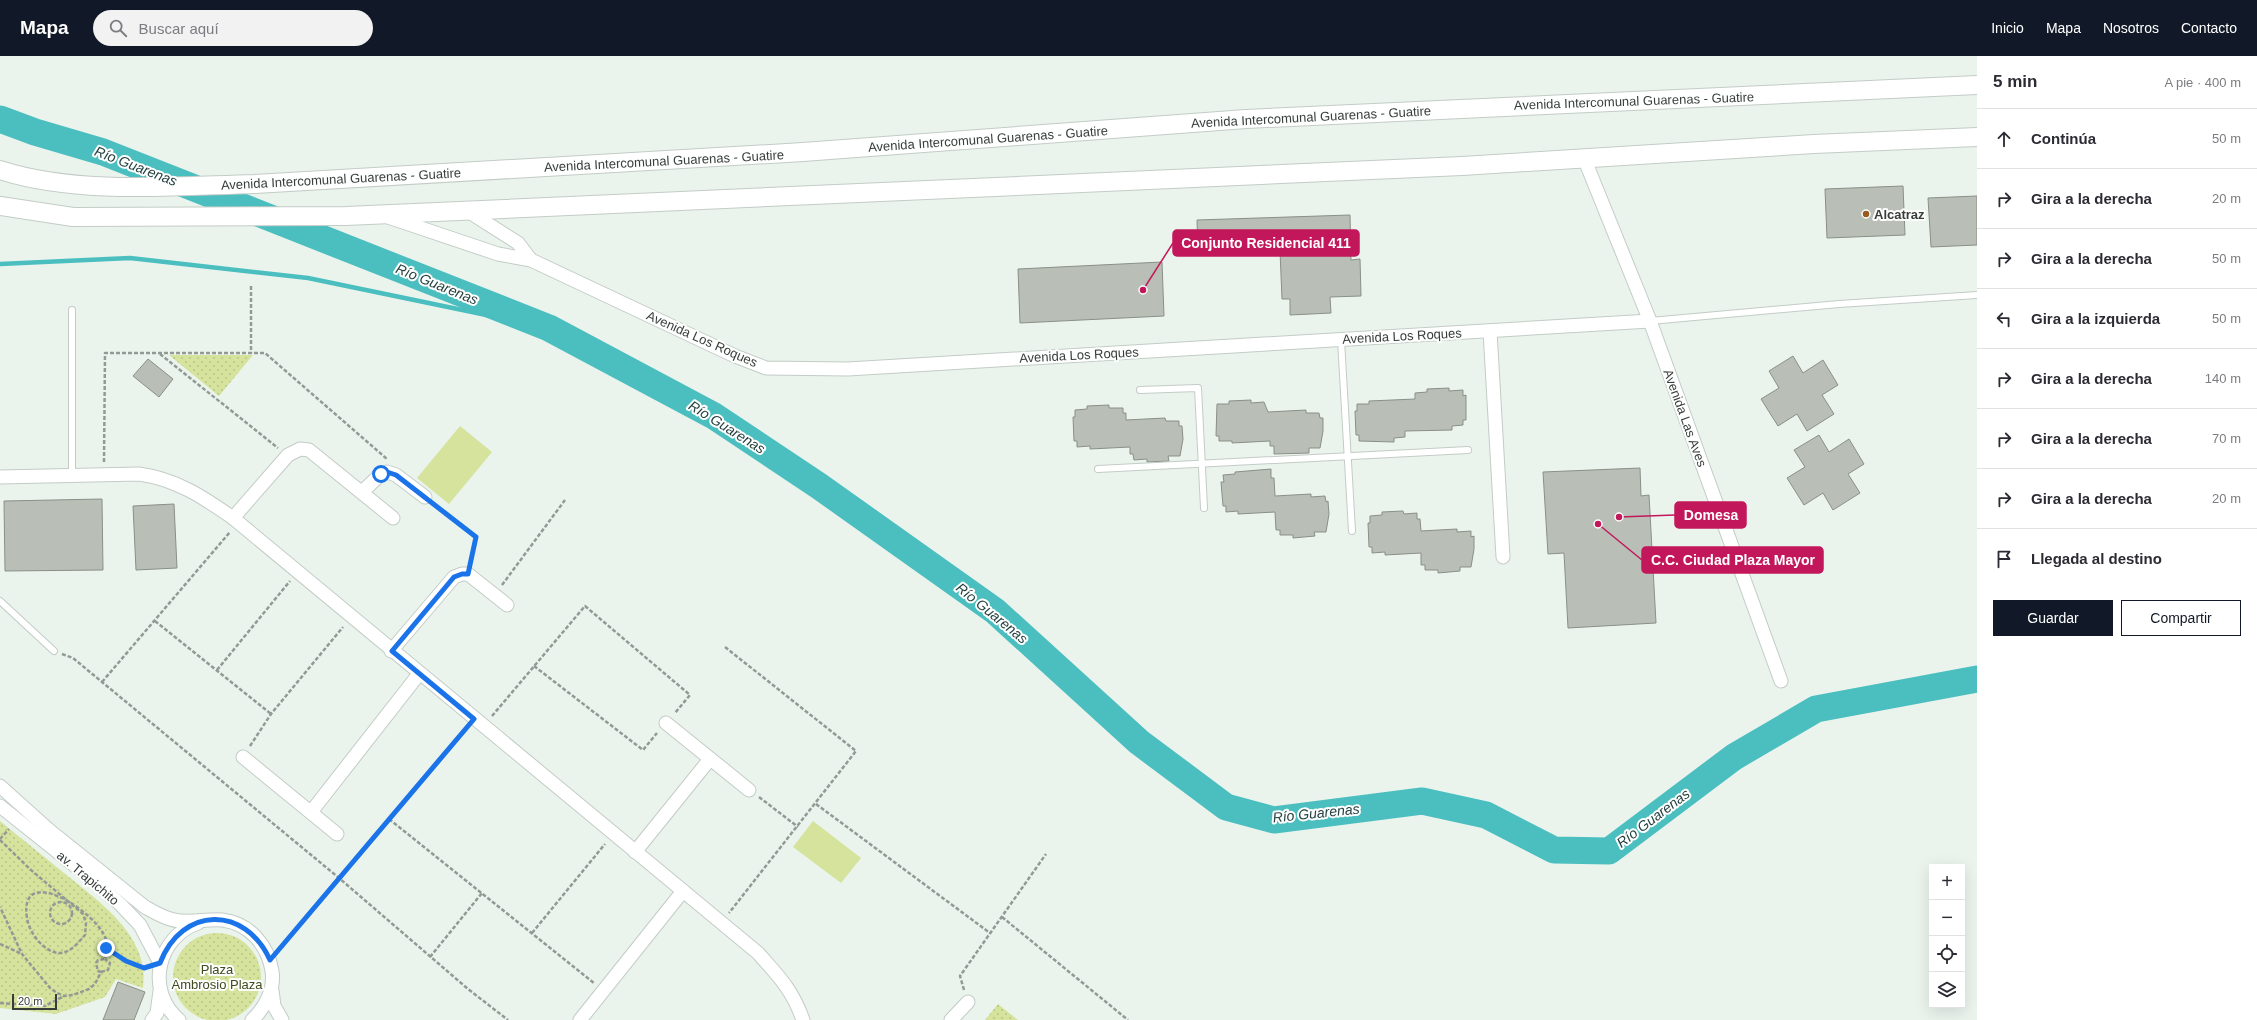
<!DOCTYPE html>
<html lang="es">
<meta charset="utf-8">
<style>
:root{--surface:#fff;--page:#f2f2f3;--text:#2b2b33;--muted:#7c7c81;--line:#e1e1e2;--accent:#111827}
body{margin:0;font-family:Arial,sans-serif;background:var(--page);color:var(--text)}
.controls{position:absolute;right:12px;bottom:12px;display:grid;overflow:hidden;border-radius:0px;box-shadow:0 4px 16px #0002}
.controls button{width:36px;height:36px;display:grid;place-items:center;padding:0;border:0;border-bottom:1px solid var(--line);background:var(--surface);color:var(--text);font:20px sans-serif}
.scale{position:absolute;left:12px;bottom:10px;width:45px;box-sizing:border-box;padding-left:4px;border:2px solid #393d3a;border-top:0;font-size:11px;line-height:14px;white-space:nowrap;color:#393d3a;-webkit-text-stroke:3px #fdfffe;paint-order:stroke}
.stop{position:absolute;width:12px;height:12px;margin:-9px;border:3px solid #1a73e8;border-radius:50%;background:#fff}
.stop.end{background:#1a73e8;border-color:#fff;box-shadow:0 1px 4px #0008}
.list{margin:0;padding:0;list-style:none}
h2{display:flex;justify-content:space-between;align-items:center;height:52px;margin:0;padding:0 16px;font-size:17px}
h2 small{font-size:13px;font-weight:400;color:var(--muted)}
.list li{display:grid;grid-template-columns:26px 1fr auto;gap:12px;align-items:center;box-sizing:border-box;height:60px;padding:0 16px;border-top:1px solid var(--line)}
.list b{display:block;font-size:15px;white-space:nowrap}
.list em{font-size:13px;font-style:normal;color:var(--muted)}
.actions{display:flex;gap:8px;padding:12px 16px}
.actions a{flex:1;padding:9px 0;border:1px solid var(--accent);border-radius:0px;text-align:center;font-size:14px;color:var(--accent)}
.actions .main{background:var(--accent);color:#fff}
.icon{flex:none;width:22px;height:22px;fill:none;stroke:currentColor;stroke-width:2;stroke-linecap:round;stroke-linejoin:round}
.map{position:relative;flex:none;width:1977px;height:964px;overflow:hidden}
header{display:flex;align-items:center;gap:24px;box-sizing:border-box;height:56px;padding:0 20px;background:var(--accent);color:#fff}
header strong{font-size:19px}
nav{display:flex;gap:22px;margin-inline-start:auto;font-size:14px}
.search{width:280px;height:36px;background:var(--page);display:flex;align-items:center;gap:10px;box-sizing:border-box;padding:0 14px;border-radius:22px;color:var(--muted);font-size:15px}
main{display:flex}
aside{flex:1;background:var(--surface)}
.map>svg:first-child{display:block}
.grass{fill:#d5e39d}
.park{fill:url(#park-dots)}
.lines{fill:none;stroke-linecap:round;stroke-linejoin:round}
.stream{stroke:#4bbebf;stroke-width:4.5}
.river{stroke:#4bbebf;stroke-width:27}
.building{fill:#b9bfb6;stroke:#8a8f87}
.service-casing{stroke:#c3ccc6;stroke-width:8}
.minor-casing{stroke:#c3ccc6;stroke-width:15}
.secondary-casing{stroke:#c3ccc6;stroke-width:20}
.path{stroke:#939a95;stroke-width:2.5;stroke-dasharray:4 2;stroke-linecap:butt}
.service{stroke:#fff;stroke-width:6}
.minor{stroke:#fff;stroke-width:13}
.secondary{stroke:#fff;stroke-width:18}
.route{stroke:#1a73e8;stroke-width:5}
.poi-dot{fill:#985a20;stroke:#fdfffe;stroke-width:1.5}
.labels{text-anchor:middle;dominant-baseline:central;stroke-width:4;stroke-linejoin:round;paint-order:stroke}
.street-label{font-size:13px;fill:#393d3a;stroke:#fdfffe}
.poi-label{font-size:13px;font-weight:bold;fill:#393d3a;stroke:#fdfffe;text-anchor:start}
.park-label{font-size:13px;fill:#42491f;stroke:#fdfffe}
.water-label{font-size:14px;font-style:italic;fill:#264040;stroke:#fdfffe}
.leader{fill:none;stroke:#c2185b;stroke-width:1.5}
.callout-dot{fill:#c2185b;stroke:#fdfffe;stroke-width:1.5}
.callout{fill:#c2185b;stroke:#c2185b;stroke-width:1.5}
.callout-label{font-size:14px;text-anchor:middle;font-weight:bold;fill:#fff}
</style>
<header>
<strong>Mapa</strong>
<div class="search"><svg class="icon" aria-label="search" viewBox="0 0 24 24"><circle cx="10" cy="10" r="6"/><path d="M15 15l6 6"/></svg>Buscar aquí</div>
<nav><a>Inicio</a><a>Mapa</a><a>Nosotros</a><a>Contacto</a></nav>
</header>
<main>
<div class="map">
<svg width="1977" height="964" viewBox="0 0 1977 964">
<defs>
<pattern id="park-dots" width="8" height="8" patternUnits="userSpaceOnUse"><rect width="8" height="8" fill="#d5e39d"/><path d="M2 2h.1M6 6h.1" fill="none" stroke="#b8c488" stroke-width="1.8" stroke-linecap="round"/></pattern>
</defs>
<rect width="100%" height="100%" fill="#eaf4ed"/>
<g class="grass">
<polygon points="460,370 492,396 449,448 417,422"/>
<polygon points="813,765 861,802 841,827 793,791"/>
</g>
<g class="park">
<polygon points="169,299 253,299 219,340"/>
<path d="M0,765C21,782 43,800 64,817C98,845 151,880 143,932L116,923L105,941L56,958L0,952Z"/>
<circle cx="217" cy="921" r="44"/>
<polygon points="998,948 1018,964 985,964"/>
</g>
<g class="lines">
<polyline class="stream" points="0,208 130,202 308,222 549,272"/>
<polyline class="river" points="0,63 35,76 103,96 549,272 714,360 819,430 995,555 1139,686 1226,751 1274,764 1422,745 1486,759 1554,794 1609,795 1734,701 1816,653 1977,623"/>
</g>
<g class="building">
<polygon points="1903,130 1905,179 1827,182 1825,133"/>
<polygon points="1977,140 1977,189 1931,191 1928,142"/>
<polygon points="1350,159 1351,204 1360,203 1361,240 1330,241 1331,257 1290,259 1290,243 1282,243 1280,195 1198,198 1197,164"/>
<polygon points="1162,206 1164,260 1020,267 1018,213"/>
<polygon points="1793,300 1803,317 1823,304 1838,329 1822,339 1834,358 1807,375 1797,358 1778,370 1761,343 1779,332 1769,315"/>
<polygon points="148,303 173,323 159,341 133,320"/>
<polygon points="1449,332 1449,335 1463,334 1463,340 1466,339 1466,364 1463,364 1463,369 1452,370 1452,374 1405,375 1405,381 1394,382 1394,386 1359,385 1359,379 1356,379 1355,355 1357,355 1357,348 1369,348 1369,345 1415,343 1415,337 1427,336 1427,333"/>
<polygon points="1251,344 1251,347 1264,346 1268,356 1306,354 1306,357 1319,357 1320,362 1323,362 1323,375 1320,392 1309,392 1309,397 1274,398 1274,390 1270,390 1270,385 1232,387 1232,385 1219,385 1219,380 1216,380 1217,348 1229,348 1229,345"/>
<polygon points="1109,349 1109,352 1123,352 1123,357 1126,357 1126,364 1165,362 1166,365 1179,365 1179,370 1182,370 1183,383 1180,400 1168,400 1169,405 1147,406 1147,403 1134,404 1133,398 1130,398 1130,391 1090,393 1090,390 1077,391 1077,385 1074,385 1073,361 1075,361 1075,354 1087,353 1087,350"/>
<polygon points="1819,379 1829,396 1849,383 1864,408 1848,418 1860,437 1833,454 1823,437 1804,449 1787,422 1805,411 1794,394"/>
<polygon points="1640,412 1641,440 1649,439 1656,567 1568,572 1564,497 1548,498 1543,416"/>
<polygon points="1271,413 1271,422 1274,422 1275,440 1311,438 1311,441 1325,440 1326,446 1328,445 1329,458 1326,476 1314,476 1315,480 1293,482 1293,479 1280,479 1280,474 1276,474 1275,456 1238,458 1238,455 1226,456 1226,450 1223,450 1221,426 1224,426 1223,419 1235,418 1235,416"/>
<polygon points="102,443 103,514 5,515 4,445"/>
<polygon points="174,448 177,512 136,514 133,450"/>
<polygon points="1403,455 1404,458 1417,457 1417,463 1420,463 1421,475 1457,473 1457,476 1471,475 1471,481 1474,480 1474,493 1471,511 1460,511 1460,515 1438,517 1438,514 1425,514 1425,509 1421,509 1421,497 1385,499 1385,496 1372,497 1372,491 1369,491 1368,467 1370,467 1370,460 1382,459 1382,456"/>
<polygon points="118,926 145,936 134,964 103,964"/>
</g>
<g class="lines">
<g class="service-casing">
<g id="service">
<polyline points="1650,265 1839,248 1977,239"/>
<polyline points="1341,284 1352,475"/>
<polyline points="1140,334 1198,332 1204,452"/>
<polyline points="1098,413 1468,394"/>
<polyline points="72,419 72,254"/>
<polyline points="0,545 54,595"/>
</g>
</g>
<g class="minor-casing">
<g id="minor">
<polyline points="1584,102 1650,265 1781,625"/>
<polyline points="466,154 518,187 531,204"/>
<polyline points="388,161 498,198 531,204 735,300 766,312 848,313 1650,265"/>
<polyline points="1490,275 1503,501"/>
<path d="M0,421L139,418C176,423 203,441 233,462L758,897C779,921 792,933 803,964"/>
<polyline points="362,436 381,418 387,416 396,419 425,441"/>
<polyline points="233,462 288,399 300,393 309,394 393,462"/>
<polyline points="391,595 454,521 462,518 468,518 507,549"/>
<polyline points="666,667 749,734"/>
<polyline points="243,701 337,778"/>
<path d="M0,730L49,774L145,851C156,857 169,865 182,865C195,866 209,863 222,864C249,867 268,889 272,915C275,933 265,952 252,964"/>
<polyline points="0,750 94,825 121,849 140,869 160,907"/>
<polyline points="311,756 419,618"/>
<polyline points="635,796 710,703"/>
<polyline points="272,934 274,950 282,964"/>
<polyline points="152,964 157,957 160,935"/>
<path d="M179,964C145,935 157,881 198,867"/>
<polyline points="580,964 683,835"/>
<polyline points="951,964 968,946"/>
</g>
</g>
<g class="secondary-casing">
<g id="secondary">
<path d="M0,114C78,139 174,130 255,128L803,96L1246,63L1977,29"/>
<polyline points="0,150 73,161 346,160 1462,110 1814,88 1977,81"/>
</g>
</g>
<g class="path">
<polyline points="251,230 251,297"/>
<polyline points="160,298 278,392"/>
<polyline points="104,406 105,297 265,297 387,403"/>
<polyline points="435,449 476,481 471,505"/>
<polyline points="502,529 565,444"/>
<polyline points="155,565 271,658"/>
<polyline points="725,591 856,695 729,857"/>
<polyline points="62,598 73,602 102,626 339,822 468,933 508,964"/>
<polyline points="534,610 643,694 657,677"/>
<polyline points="217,614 290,525"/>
<polyline points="102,626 230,476"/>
<polyline points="492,660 585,550 690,639 675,657"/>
<polyline points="250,690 271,658 343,571"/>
<polyline points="759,741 798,771"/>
<polyline points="816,748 990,877"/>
<polyline points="389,763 594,927"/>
<polyline points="0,783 9,773"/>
<path d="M0,784L31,814L83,858L86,867L85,879C79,886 71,896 61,897C45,898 29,877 27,862C18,804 100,858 106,884C107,890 106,897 105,903L98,904L96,907L98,915L101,916L95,928L89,933L73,939L64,940L57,937L50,932L22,898L0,851"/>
<circle cx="61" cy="857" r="11"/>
<polyline points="1002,861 1128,964"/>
<polyline points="532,877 605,788"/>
<polyline points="0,888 22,898"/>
<polyline points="106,891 126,905 144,912 146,911"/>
<polyline points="280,893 466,672"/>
<polyline points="430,901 482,837"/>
<polyline points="101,916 108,914 110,907 105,903"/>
<polyline points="964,934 960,920 1046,798"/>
<polyline points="0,947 45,950 64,940"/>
</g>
<use href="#service" class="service"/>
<use href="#minor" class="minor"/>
<use href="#secondary" class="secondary"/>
</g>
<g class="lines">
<path class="route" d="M106,892L126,905L144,912L160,907C182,850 245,849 270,904L474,663L392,595L454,521L462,518H468L476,481L396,419L387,416L381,418"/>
</g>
<circle class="poi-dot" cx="1866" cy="158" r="4"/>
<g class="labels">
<g class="street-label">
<text transform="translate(1634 45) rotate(-2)">Avenida Intercomunal Guarenas - Guatire</text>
<text transform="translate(1311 61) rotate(-3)">Avenida Intercomunal Guarenas - Guatire</text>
<text transform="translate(988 83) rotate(-4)">Avenida Intercomunal Guarenas - Guatire</text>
<text transform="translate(664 105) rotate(-3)">Avenida Intercomunal Guarenas - Guatire</text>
<text transform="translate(341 123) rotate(-3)">Avenida Intercomunal Guarenas - Guatire</text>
<text transform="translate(1402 280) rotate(-3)">Avenida Los Roques</text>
<text transform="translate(702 283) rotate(24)">Avenida Los Roques</text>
<text transform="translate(1079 299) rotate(-3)">Avenida Los Roques</text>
<text transform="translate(1685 362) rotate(70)">Avenida Las Aves</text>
<text transform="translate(88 822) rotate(40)">av. Trapichito</text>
</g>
<g class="poi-label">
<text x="1874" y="158">Alcatraz</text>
</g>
<g class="park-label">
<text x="217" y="913">Plaza<tspan x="217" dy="15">Ambrosio Plaza</tspan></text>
</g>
<g class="water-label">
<text transform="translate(136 110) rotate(21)">Río Guarenas</text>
<text transform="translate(437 228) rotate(22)">Río Guarenas</text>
<text transform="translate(727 371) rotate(32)">Río Guarenas</text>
<text transform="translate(992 557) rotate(39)">Río Guarenas</text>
<text transform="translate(1316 757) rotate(-6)">Río Guarenas</text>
<text transform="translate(1653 762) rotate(-37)">Río Guarenas</text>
</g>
</g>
<path class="leader" d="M1143 234L1173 187M1619 461L1675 459M1598 468L1642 504"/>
<g class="callout-dot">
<circle cx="1143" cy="234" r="4"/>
<circle cx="1619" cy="461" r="4"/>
<circle cx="1598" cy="468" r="4"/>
</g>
<g class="callout">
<rect x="1173" y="174" width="186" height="26" rx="4"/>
<rect x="1675" y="446" width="71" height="26" rx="4"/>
<rect x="1642" y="491" width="181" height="26" rx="4"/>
</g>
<g class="callout-label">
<text x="1266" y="192">Conjunto Residencial 411</text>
<text x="1711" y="464">Domesa</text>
<text x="1733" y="509">C.C. Ciudad Plaza Mayor</text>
</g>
</svg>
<div class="controls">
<button>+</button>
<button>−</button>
<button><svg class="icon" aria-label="locate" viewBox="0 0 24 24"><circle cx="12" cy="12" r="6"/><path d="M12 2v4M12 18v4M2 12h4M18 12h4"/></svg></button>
<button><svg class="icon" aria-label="layers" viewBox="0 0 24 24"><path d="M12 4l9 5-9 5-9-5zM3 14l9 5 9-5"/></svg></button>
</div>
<div class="scale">20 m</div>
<div class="stop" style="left:381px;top:418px"></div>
<div class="stop end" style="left:106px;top:892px"></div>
</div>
<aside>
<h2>5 min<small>A pie · 400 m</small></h2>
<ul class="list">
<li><svg class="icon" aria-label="ahead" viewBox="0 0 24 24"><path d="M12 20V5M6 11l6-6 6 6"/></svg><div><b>Continúa</b></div><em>50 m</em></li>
<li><svg class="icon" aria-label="right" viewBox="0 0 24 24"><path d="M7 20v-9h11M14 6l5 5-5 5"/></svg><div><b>Gira a la derecha</b></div><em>20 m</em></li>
<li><svg class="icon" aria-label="right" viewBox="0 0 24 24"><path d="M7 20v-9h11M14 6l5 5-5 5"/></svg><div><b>Gira a la derecha</b></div><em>50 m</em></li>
<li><svg class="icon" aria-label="left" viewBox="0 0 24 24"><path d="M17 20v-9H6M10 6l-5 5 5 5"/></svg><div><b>Gira a la izquierda</b></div><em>50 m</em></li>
<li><svg class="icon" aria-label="right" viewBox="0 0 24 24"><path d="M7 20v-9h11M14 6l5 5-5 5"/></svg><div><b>Gira a la derecha</b></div><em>140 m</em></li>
<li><svg class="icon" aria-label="right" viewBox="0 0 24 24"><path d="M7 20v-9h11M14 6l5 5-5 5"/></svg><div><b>Gira a la derecha</b></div><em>70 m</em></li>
<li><svg class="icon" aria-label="right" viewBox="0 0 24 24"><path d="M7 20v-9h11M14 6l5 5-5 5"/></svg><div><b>Gira a la derecha</b></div><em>20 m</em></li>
<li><svg class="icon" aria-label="arrive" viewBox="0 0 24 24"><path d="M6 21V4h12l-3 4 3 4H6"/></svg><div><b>Llegada al destino</b></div></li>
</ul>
<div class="actions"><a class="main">Guardar</a><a>Compartir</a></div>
</aside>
</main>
